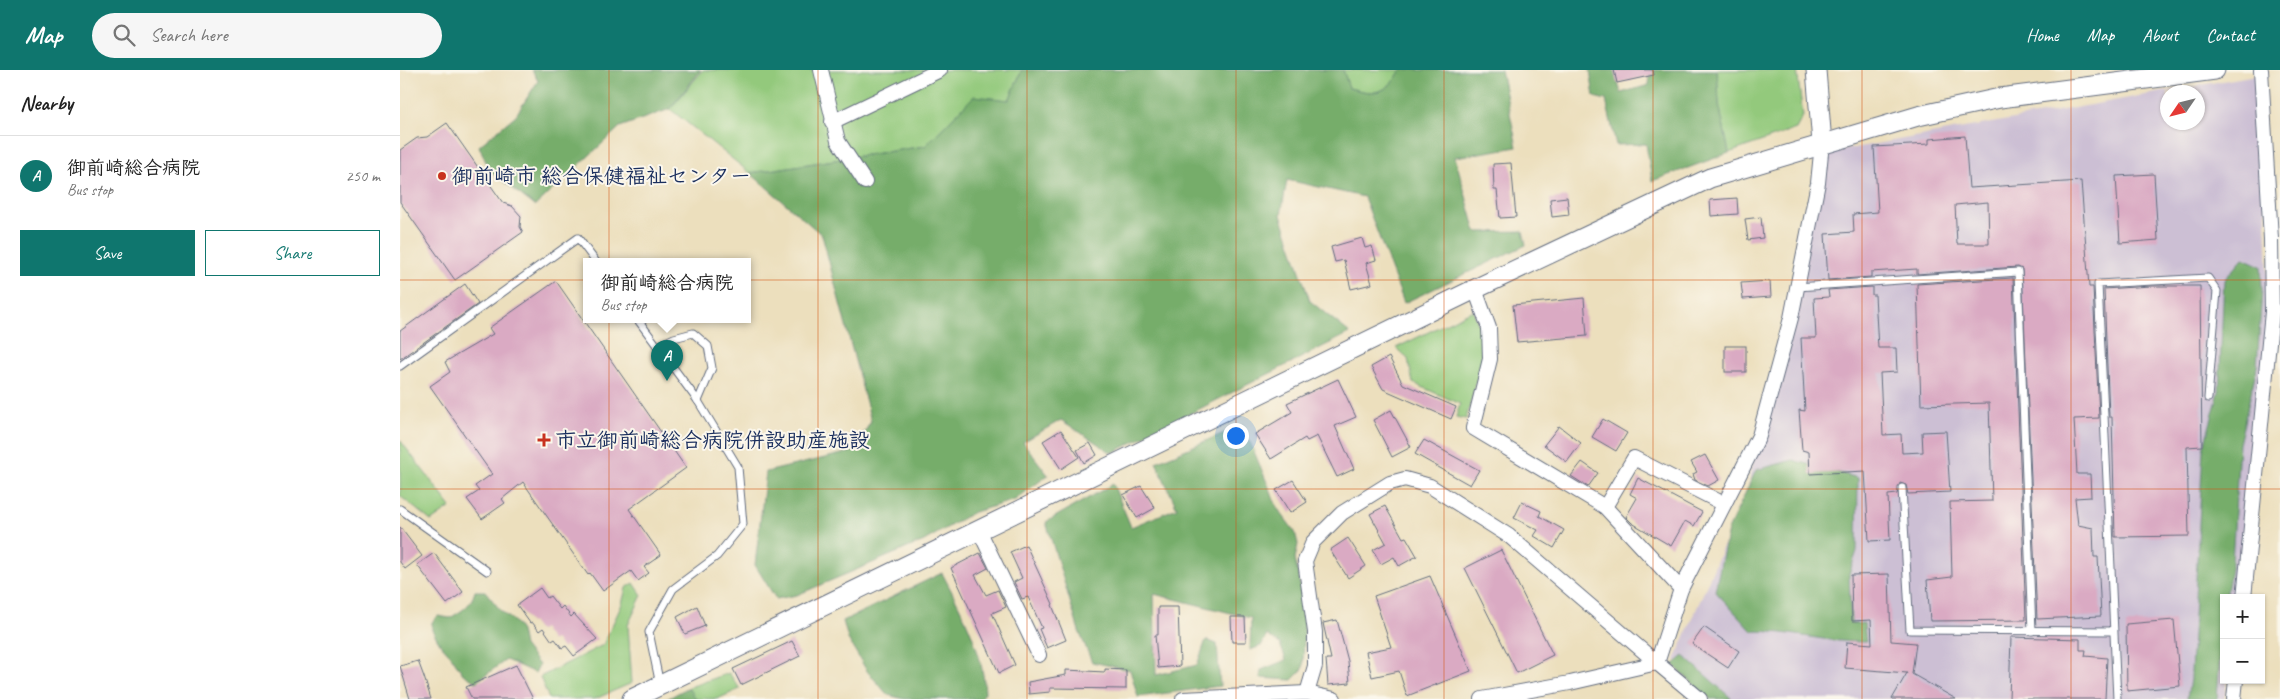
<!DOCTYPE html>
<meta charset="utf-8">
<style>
:root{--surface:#fff;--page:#f6f6f6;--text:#222;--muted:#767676;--line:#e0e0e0;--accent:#0f766e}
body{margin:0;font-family:Caveat,"Klee One",sans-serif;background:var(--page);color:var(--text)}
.controls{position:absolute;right:15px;bottom:15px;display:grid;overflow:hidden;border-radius:0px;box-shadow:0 1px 4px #0004}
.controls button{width:45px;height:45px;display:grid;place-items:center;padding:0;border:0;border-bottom:1px solid var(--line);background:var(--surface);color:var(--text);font:25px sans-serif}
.compass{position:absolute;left:1760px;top:15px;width:45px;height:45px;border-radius:50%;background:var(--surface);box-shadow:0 1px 4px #0004;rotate:235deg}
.you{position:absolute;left:835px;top:365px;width:18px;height:18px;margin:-12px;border:4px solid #fff;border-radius:50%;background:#1a73e8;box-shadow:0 0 0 8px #1a73e833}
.badge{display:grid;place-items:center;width:32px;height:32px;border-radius:50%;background:var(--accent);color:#fff;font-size:16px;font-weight:700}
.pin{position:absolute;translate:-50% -41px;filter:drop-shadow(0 1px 2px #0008)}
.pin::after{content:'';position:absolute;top:26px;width:18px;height:15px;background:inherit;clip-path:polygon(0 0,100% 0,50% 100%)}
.popup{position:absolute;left:183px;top:188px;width:168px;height:65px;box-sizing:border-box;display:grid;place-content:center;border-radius:0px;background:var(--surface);filter:drop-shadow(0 1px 4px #0005);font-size:16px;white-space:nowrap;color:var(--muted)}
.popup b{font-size:19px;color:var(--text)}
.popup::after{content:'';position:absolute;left:50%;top:100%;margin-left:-10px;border:10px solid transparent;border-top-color:var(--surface)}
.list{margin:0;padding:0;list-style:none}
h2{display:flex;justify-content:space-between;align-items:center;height:65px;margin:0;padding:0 20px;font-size:21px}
h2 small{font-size:16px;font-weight:400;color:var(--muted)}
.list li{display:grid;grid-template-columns:32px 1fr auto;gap:15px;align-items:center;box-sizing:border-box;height:80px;padding:0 20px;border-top:1px solid var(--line)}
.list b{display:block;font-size:19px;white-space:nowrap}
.list p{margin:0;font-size:16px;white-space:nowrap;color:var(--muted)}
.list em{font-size:16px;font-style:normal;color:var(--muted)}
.actions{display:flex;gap:10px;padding:15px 20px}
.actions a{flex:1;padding:11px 0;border:1px solid var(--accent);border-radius:0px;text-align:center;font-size:18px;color:var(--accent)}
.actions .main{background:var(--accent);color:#fff}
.icon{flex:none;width:28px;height:28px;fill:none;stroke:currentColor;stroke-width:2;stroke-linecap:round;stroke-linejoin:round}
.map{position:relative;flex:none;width:1880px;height:629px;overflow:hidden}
header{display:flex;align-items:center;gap:30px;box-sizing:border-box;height:70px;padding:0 25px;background:var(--accent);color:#fff}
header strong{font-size:24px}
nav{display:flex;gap:28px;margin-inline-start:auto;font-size:18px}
.search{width:350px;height:45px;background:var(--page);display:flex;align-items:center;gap:12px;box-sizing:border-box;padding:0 18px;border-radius:28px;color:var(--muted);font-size:19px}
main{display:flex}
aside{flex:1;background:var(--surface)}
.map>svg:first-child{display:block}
.industrial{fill:#ccbfd4;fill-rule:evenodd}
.green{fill:#93c97b;stroke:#577c6c}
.forest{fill:#76ad6b;stroke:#486e64}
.building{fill:#daaac3;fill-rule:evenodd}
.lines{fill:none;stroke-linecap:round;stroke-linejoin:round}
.lane-casing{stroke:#646d7f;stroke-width:9}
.street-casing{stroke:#646d7f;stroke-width:16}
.secondary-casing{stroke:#646d7f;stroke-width:21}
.lane{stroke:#fff;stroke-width:7}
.street{stroke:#fff;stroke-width:14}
.secondary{stroke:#fff;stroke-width:19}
.grid{fill:none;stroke:#d45514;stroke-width:1;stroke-opacity:0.55}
.poi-dot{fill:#c8321e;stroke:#fbf7ec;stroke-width:2}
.labels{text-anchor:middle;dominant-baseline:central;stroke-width:4;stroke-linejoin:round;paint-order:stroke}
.poi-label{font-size:21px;font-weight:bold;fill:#1b2f5e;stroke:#fbf7ec;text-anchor:start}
</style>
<header>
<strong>Map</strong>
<div class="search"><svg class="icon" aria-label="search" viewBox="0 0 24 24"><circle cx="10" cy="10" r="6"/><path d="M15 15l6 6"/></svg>Search here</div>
<nav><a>Home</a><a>Map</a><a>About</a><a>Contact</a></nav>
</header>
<main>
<aside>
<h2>Nearby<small></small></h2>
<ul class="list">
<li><span class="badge">A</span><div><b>御前崎総合病院</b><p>Bus stop</p></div><em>250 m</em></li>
</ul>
<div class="actions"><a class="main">Save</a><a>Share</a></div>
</aside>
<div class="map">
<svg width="1880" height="629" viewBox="0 0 1880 629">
<rect width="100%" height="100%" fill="#fbf7ec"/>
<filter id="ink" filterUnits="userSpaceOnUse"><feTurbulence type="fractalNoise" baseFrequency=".02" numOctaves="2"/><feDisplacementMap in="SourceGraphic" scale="10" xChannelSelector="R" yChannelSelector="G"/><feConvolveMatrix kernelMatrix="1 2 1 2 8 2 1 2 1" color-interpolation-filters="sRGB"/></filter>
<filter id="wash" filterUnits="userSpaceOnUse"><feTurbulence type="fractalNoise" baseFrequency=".0096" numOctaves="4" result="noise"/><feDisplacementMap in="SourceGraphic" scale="20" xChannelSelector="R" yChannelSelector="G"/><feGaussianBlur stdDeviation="1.12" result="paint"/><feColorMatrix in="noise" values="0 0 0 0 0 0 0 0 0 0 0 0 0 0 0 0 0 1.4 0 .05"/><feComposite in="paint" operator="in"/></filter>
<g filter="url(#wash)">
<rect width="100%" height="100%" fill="#ecdfbd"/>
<path class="industrial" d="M1861,4L1870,267L1837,528H1824V610H1827L1824,629H1328L1275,590L1348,417L1421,84ZM1768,22H1798V52H1768Z"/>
<g class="green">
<polygon points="303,0 622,0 609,30 574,27 525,76 350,103 270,39"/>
<path d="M943,0H1001C986,25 976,25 949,18Z"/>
<polygon points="1317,0 1397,0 1403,46 1396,59 1329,83 1319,34"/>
<polygon points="1073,240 1082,265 1082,292 1066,349 1056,347 1060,334 1013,313 1008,289 996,278"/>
<polygon points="0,370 51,437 31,451 0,426"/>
<polygon points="234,513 242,525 228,555 232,613 195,629 149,629 140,607 203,575 222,534 226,518"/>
<polygon points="329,603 340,619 317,629 295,629 287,618"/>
</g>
<g class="forest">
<polygon points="132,0 301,0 270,39 220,57 135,136 90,101 79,76 116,45 138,11"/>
<path d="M622,0H943L949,18C976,25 986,25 1001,0H1101L1117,77L1055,87L1076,162L1123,161L1126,175L1004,233L964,127L887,110L881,145L910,231L950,263L712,383L661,350L623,372L648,405L615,430L574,442L524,471L397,525L376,529L355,495L366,402L454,381L471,351L422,165L350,103L525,76L574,26L609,30Z"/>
<polygon points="1190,0 1214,0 1221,23 1249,15 1250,0 1317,0 1319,34 1329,83 1252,111 1246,74 1216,75 1206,30 1194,27"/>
<polygon points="1843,188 1861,196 1862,220 1857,297 1839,374 1832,493 1826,528 1824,528 1817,629 1787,629 1791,602 1803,380 1819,322 1824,210"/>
<polygon points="843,355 878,439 895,462 898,474 895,489 905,541 903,599 892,610 860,608 861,600 886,590 880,574 867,565 861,576 850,580 851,548 754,524 756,605 797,595 806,570 817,574 820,616 738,627 730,600 692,592 679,561 646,452 713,414 731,457 777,438 756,392"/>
<path d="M1393,390L1458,408L1457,481L1449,504L1451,554L1464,553L1466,572C1426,573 1392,561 1352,561L1315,521L1328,460L1356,400Z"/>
<path d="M542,503C562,541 583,580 585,623L580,629H504L488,625L467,601L448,569L443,551Z"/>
<path d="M75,521H85L101,541L115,552L121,561L124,576L139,595L135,603L106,590L76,612L63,604L51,586L41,575L32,560V552L38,546L50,548C63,540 71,536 75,521Z"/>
<polygon points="1284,586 1332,629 1310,629 1273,595"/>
<polygon points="288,618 296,629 267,629 287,618"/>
</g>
<g id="blocks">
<g class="building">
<polygon points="1214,0 1253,0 1254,5 1217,13"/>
<polygon points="47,53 103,133 112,136 121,146 120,157 123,162 55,210 0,132 0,80 17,68 27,67"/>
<path d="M1565,66L1569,118L1681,111L1689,217H1693L1699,348L1674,349L1677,404H1690L1691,427L1675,428L1678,455L1693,458L1694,487H1698L1701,546L1637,549L1622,199L1618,197L1517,204V199L1471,202V207L1428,210L1425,164L1454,162L1453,144L1478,142L1474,77L1529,74V69ZM1588,132L1589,174H1557L1555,135Z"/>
<polygon points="1111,93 1116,147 1100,148 1097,120 1094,120 1093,94"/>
<polygon points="1754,104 1758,170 1720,173 1716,106"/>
<polygon points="1167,127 1169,145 1152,147 1150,129"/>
<polygon points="1337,128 1338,144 1311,146 1310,130"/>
<polygon points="1361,147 1363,168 1348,170 1345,149"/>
<polygon points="962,168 965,178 972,176 976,190 966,193 972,214 951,219 944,190 935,192 931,177"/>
<polygon points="1613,208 1626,550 1530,551 1527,510 1552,507 1550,432 1592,431 1589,333 1521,335 1517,214"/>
<polygon points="156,211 286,398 229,439 261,485 244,497 249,503 238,511 231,501 203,521 190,503 188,505 123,412 102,429 105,433 82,449 67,429 79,421 75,416 92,404 30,316 50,302 45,292 93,264 89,258"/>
<polygon points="1370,211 1371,227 1343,229 1341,213"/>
<polygon points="65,214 78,234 0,289 0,261"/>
<polygon points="1751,216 1800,216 1802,376 1787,377 1789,466 1715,467 1712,347 1709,347 1704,219"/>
<polygon points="1472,217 1472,225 1475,225 1478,278 1496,278 1497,302 1480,303 1483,365 1501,364 1502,383 1523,382 1522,362 1546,361 1550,422 1508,424 1506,415 1500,413 1497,424 1488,425 1490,470 1469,471 1465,401 1410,404 1409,382 1402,380 1399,340 1405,341 1401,268 1416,268 1414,228 1429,227 1428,220"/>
<polygon points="1184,228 1187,266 1117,272 1113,235"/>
<rect x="1325" y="276" width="21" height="26"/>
<polygon points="989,287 1003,314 1056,337 1051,349 983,319 971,297"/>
<polygon points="938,309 956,347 935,356 954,399 937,407 917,366 907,371 905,368 871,389 855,364 892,342 887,333"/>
<polygon points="991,340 1011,377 992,387 973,350"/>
<polygon points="1203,349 1227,363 1216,381 1192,367"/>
<polygon points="1159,356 1181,373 1167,392 1144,375"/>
<polygon points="661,360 679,387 661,399 643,371"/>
<polygon points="1024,370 1079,400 1070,415 1015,384"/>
<polygon points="690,373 697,385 684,393 677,380"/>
<polygon points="1305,385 1319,410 1308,416 1295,410 1293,404 1297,402 1291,392"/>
<polygon points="1182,392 1198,403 1188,417 1171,406"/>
<polygon points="1238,408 1302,442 1294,456 1285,451 1271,476 1232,453 1226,447 1237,428 1230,424"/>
<polygon points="893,410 907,432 890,443 876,420"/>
<polygon points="741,416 755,438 737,448 723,425"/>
<polygon points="1122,432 1141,441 1139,446 1164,460 1154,478 1134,466 1138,460 1114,448"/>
<polygon points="985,436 1003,468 1006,467 1017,486 999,496 994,487 981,494 973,480 986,473 970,444"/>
<polygon points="0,457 22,486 5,499 0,492"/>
<polygon points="948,468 966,496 948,508 930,480"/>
<polygon points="626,475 653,534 652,535 666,570 647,578 639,559 642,558 628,527 622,529 614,512 622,508 610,482"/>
<polygon points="1101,480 1153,585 1117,603 1065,498"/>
<polygon points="34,483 63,522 47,534 17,495"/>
<polygon points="580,483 588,498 575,505 586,525 598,520 606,537 592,543 615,595 599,603 551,498"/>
<polygon points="1489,504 1491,571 1516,573 1512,604 1556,629 1492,629 1507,603 1445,598 1447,572 1472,574 1471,550 1452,551 1451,505"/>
<polygon points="1030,506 1071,601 1007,626 999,601 972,607 966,582 991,577 974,526"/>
<polygon points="140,518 147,528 150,526 160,539 163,536 171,547 174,544 197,569 174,586 166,576 162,578 155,569 152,571 143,558 139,561 132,552 130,553 117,535"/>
<polygon points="297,536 305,556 285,564 277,547"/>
<polygon points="758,537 778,537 780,596 758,598 755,565 758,565"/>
<polygon points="831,547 845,547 846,572 832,572"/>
<polygon points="937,550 948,591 950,613 928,615 926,589 931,589 923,553"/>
<polygon points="1774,550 1780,616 1727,621 1726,554"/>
<polygon points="1304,557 1339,581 1328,598 1292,574"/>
<polygon points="1611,567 1680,569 1680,580 1686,580 1685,586 1707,588 1705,629 1609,629"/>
<polygon points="392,571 400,586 341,615 333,599"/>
<polygon points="18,591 24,607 31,629 10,629 0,596"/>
<polygon points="116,595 133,629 72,629 66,617"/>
<polygon points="705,599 726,600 726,619 650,618 650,622 629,624 628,612 666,605 666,600 705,602"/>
</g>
</g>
</g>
<g filter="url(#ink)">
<use href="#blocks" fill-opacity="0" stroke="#646d7f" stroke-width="1"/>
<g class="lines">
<g class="lane-casing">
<g id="lane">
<polyline points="1397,217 1618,202 1632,561"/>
<polyline points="238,250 298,331 338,397 343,454 317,486 273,519 249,562 260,615"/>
<polyline points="258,276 274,268 293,263 308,276 312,298 298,331"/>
<polyline points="0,296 178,168 196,192"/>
<polyline points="1502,418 1510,560 1713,561"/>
<polyline points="0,439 87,501"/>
<polyline points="1717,629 1698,214 1808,208 1817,221 1808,328"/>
</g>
</g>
<g class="street-casing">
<g id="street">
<polyline points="421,0 438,71 465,112"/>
<polyline points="432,52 540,0"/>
<polyline points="1075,219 1089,258 1090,289 1073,358 1205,437 1281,519"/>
<polyline points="1205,437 1234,388 1324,434"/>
<polyline points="579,460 639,585"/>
<polyline points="1844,528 1872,242 1871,169 1861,0"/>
<polyline points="907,623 915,596 915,562 905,491 913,472 942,443 990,413 1005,409 1030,416 1109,466 1257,593 1281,519 1359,366 1391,248 1418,113 1422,73"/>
<polyline points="783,629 907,623 934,629"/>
<polyline points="1082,629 1170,613 1257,593 1300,629"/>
<polyline points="1834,629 1836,610"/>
</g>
</g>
<g class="secondary-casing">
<g id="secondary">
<polyline points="1416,0 1422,73"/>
<polyline points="232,629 1075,219 1310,108 1518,46 1600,28 1815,0"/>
</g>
</g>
<use href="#lane" class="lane"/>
<use href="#street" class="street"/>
<use href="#secondary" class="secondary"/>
</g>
</g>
<path class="grid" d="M209,0V629M418,0V629M627,0V629M836,0V629M1044,0V629M1253,0V629M1462,0V629M1671,0V629M0,210H1880M0,419H1880"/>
<g class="poi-dot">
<circle cx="42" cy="106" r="5"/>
<path d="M141.5 362.5h5v5h5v5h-5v5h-5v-5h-5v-5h5z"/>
</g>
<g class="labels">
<g class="poi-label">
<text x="52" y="106">御前崎市 総合保健福祉センター</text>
<text x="155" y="370">市立御前崎総合病院併設助産施設</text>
</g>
</g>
</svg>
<div class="controls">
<button>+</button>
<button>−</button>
</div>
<svg class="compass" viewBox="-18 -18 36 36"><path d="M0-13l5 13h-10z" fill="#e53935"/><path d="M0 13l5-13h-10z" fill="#767676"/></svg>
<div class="you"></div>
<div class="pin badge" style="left:267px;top:311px">A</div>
<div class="popup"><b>御前崎総合病院</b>Bus stop</div>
</div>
</main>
